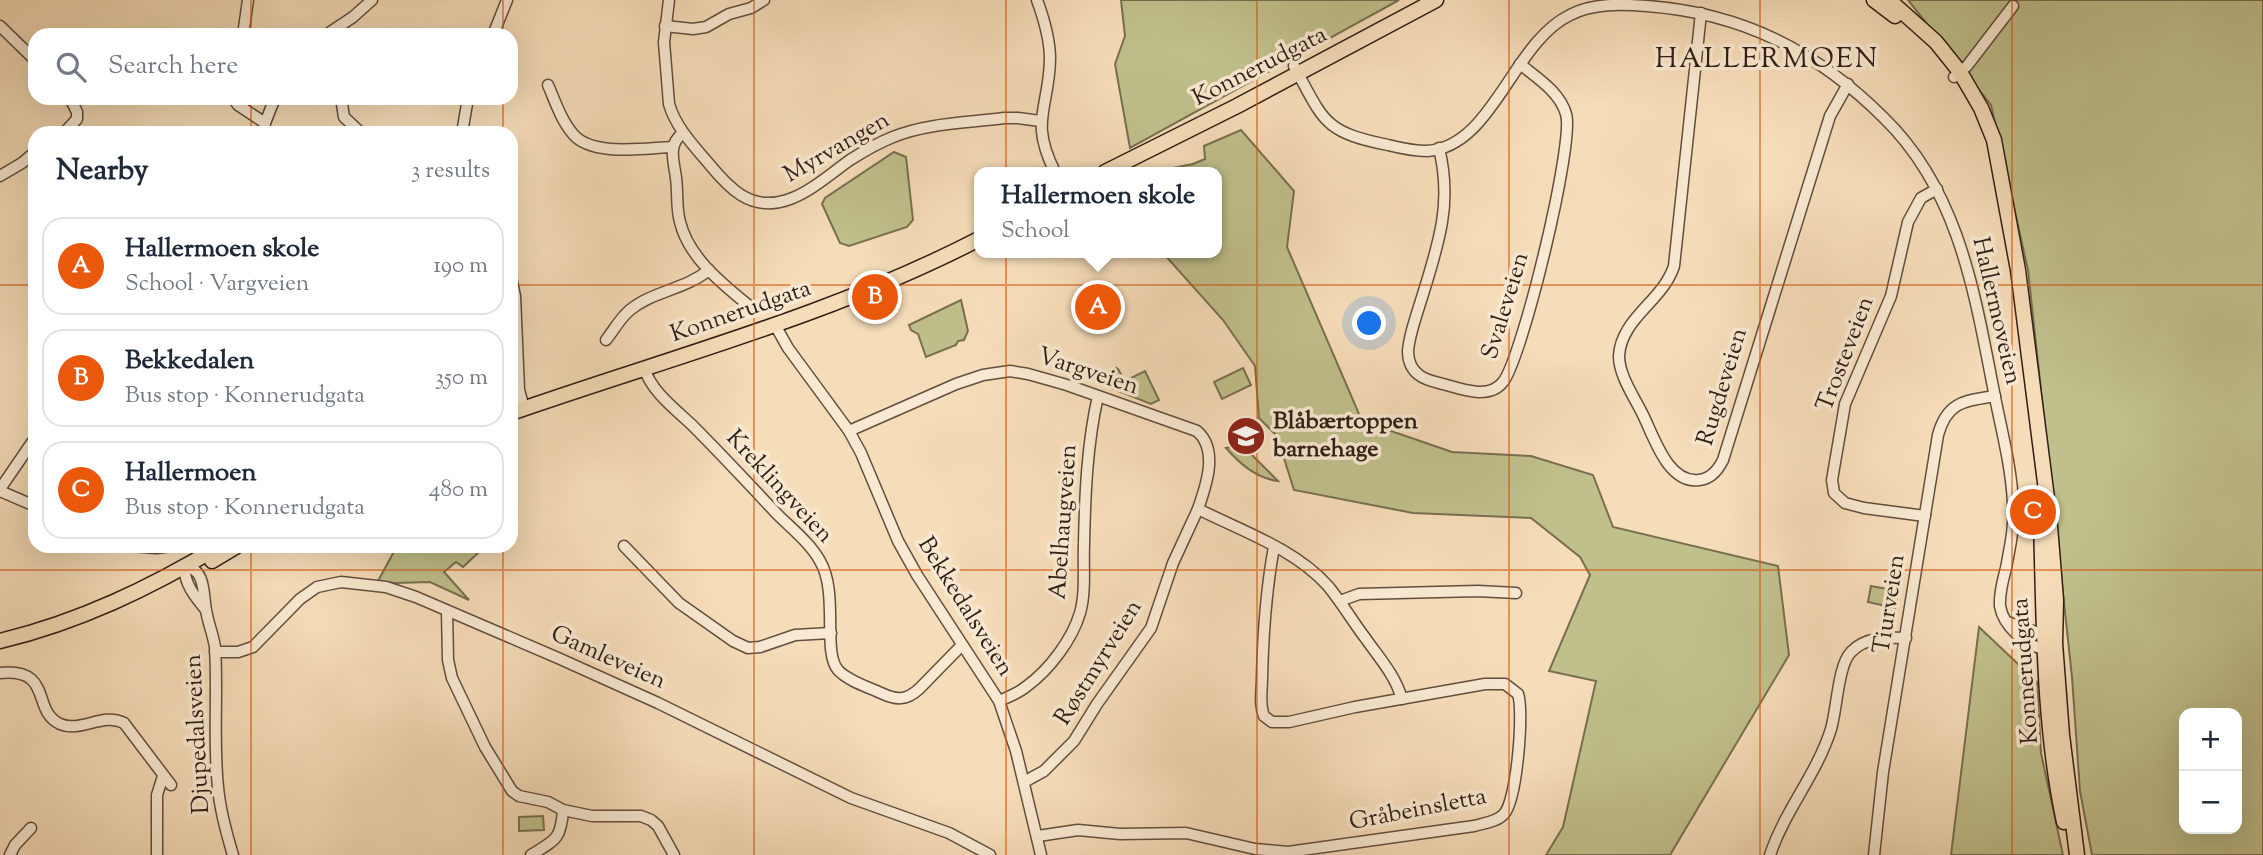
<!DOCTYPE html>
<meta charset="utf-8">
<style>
:root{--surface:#fff;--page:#f6f6f7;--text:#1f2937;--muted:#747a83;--line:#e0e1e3;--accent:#ea580c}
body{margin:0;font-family:"Sorts Mill Goudy",serif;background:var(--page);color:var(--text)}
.controls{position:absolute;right:21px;bottom:21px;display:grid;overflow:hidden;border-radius:14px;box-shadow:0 7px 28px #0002}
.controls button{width:63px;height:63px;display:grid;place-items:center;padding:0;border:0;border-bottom:2px solid var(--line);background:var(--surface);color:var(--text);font:35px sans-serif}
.you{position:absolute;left:1370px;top:324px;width:24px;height:24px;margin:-18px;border:5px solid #fff;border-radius:50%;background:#1a73e8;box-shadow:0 0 0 10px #1a73e833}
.badge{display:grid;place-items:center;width:46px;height:46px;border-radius:50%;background:var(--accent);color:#fff;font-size:23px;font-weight:700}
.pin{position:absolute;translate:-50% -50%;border:4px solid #fff;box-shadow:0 2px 7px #0006}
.popup{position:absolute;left:974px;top:167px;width:248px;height:91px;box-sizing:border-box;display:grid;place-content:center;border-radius:14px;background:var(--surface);filter:drop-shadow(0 2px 5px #0005);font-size:23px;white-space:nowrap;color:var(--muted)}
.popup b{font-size:26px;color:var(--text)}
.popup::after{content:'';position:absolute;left:50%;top:100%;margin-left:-14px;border:14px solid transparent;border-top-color:var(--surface)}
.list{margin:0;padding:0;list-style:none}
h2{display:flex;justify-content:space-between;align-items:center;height:91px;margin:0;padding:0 28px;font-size:30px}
h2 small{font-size:23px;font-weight:400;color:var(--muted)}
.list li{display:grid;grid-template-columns:46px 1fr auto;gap:21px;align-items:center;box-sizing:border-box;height:98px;margin:0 14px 14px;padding:0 14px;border:2px solid var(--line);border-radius:21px}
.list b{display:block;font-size:26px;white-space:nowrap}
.list p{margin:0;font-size:23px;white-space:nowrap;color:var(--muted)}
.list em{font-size:23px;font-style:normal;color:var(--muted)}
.icon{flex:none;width:38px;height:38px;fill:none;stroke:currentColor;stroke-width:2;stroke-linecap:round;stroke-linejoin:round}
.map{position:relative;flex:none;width:2263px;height:855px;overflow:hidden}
.search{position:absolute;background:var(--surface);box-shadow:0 7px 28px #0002;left:28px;top:28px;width:490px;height:77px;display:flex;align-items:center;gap:18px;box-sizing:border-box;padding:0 24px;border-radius:21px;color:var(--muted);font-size:26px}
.panel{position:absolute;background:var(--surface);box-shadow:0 7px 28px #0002;left:28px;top:126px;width:490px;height:427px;border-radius:21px}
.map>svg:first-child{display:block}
.green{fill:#c0c08c;stroke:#786f50;stroke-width:2;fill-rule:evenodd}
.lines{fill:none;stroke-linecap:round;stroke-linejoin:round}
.minor-casing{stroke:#624e3e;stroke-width:13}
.major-casing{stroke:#301e15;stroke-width:17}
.minor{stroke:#f9e9d2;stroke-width:10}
.major{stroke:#f6ddb9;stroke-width:14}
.grid{fill:none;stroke:#d6530d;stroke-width:2;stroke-opacity:0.55}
.labels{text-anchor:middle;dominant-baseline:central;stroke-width:7;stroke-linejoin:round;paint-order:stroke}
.street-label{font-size:24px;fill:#301e15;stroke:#f9e9d2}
.poi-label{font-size:24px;font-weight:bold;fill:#301e15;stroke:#f9e9d2;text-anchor:start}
.quarter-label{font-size:28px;letter-spacing:2px;fill:#301e15;stroke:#f9e9d2}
</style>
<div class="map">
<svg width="2263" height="855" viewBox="0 0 2263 855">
<rect width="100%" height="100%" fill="#f6ddb9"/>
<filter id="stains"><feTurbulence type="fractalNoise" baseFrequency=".00286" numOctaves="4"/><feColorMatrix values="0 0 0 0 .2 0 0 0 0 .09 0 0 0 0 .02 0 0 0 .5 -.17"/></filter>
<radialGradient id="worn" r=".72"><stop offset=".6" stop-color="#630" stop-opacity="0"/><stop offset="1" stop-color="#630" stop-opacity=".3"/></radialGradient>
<g class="green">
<polygon points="1121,0 1399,0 1130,148 1115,64 1125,36"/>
<path d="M1908,0H2263V855H2092L2080,791L2072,677L2028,270L1991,105ZM2184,713H2237V829H2184Z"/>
<polygon points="1241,130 1294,191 1287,247 1362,421 1452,452 1531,456 1593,475 1613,527 1778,566 1789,655 1670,855 1546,855 1563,827 1596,681 1549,671 1590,575 1580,557 1531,518 1413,513 1294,490 1277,436 1259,418 1255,366 1223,320 1163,253 1217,253 1217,172 1153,172 1193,164 1205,159 1204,146"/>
<polygon points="894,152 906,157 913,220 907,227 849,246 840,243 822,204 825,198"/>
<polygon points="961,300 968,331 964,340 958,341 956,345 926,357 918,334 911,330 909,325"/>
<polygon points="1116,368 1118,369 1125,381 1145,371 1159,400 1151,404 1108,387"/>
<polygon points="1243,368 1251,385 1222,399 1214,382"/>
<path d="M1242,445L1278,481C1256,478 1240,464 1226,448Z"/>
<polygon points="397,546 480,546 480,551 463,567 456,562 444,572 469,600 430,582 395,583 378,581"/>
<polygon points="1871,586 1898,591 1895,608 1868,602"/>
<polygon points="1979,627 2037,682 2041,753 2063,855 1951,855"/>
<polygon points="543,816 544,830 519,831 519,817"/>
</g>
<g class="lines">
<g class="minor-casing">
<g id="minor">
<path d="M669,0L664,42L669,104C676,128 694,146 710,165C719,176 730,188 741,195C781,220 819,182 850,160C864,151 878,143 893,137C927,123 967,123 1004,118H1018L1040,121"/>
<path d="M1037,0C1044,19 1050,39 1050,59C1049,109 1029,121 1055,172"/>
<path d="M1701,13L1674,266C1663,301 1621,318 1619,356C1619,376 1635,398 1643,415C1654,437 1668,484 1699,480C1710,479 1718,470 1723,460L1830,116L1848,84"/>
<polyline points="0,26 35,60"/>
<polyline points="665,26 693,29 706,27 729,14 751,8 764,0"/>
<polyline points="243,35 248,0"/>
<polyline points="326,35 353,17 372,0"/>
<polyline points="493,35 507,0"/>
<path d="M1294,66C1324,121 1323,132 1388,145C1400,148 1414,151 1427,151C1493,147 1512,43 1570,15C1593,3 1621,4 1647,6C1742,13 1817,51 1884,118C1958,190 1974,290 1993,387C2000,425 2011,463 2013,503C2015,524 2010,547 2006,568C2003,580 1999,593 2000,606C2003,626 2027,647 2045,649L2055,643C2043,632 2024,629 2008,622"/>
<polyline points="1954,77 1967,66 2013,6"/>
<path d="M548,85C555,101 561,120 573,134C592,157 645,148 672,147"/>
<polyline points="233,98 238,105 265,123"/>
<polyline points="341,98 344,117 361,133"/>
<polyline points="64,133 77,119 77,112 70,98"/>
<polyline points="264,133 265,123 275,98"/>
<polyline points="462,133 468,98"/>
<path d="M683,133C667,145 674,161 676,178C678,193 676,208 680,222C689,259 725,286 753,309"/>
<path d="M1439,148C1445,173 1446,198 1442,222C1437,252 1427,281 1418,310C1414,323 1409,337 1408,351C1408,360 1411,369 1419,375C1425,380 1435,382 1443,384C1461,389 1489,400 1503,382C1522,359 1575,142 1566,114C1560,92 1537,78 1520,64"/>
<polyline points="0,176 22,163 35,152"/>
<polyline points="511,277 515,296 519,390 524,408"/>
<polyline points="775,325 788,348 849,431 861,453 898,541 917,575 999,701 1016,751 1041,855"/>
<path d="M606,340C614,330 620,318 630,310C653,291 684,290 709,270"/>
<path d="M644,368C652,392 674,408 692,425C721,454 749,484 777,514C792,529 810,543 820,561C839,593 822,652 838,670C848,681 868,687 881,693C896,700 906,701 919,689L962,645"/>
<path d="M849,431L956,384L983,375L1010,371L1028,374L1067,385L1197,431C1219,450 1206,486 1198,509"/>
<polyline points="0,489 35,438"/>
<polyline points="0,491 35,506"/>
<polyline points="1925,516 1864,508 1845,503 1834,493 1832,480 1845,404 1891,296 1908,222 1921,198 1937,189"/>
<polyline points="129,546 157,548 171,546"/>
<polyline points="624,546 679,603 733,641 748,648 760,647 795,635 831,633"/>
<polyline points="1340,601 1359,594 1478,591 1516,593"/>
<path d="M206,610C195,597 183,582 185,566C206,569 203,595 206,610C208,623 213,634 215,647C218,694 213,740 218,787C220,811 226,832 233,855"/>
<polyline points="447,611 448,660 452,678 485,747 512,791 519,796 548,802 563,810 592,816 641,816 651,820 658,826 674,855"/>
<polyline points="215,652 238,652 253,647 300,599 317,587 341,582 386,587 416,597 558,658 658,703 851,798 949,833 990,855"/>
<path d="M0,673C54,668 31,711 60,724C81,733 103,712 124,723L171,785"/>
<path d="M999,701C1008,697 1019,693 1027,686C1049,670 1072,640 1080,613C1086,592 1083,567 1084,544C1085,495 1087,444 1098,396"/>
<path d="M1024,782L1044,771L1074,741L1097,704L1151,628L1173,563L1198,509C1242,531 1295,549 1328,586C1342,603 1353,622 1366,639C1380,659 1395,675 1402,699"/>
<path d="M1038,836L1078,830L1120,834L1186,833L1255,849L1288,852L1474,826C1484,823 1497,822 1504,814C1517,800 1524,711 1518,694L1505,684H1485L1355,707L1289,722H1272L1264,716C1259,704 1262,691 1262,678C1263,634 1266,590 1274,547"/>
<polyline points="10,855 15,845 31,828"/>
<polyline points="157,855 157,795 163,776"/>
<path d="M531,855C555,840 561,840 563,810"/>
<path d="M1770,855C1785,810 1817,774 1831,729C1837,709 1838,665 1851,652C1865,637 1887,637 1906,638"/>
<path d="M1874,855L1883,772L1938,435C1947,402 1964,401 1995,396"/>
</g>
</g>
<g class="major-casing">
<g id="major">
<polyline points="1874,0 1895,16"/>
<polyline points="1889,0 1936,42 1960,72 1981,108 1994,140 2018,270 2049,514 2056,600 2055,643 2062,735 2077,855"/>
<polyline points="1105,172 1237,106 1436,0"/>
<path d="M511,413C668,358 830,316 979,239"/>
<path d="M2041,522C2044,622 2043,724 2064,822"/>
<polyline points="212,561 237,546"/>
<path d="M0,641C79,622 150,588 220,546"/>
</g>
</g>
<use href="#minor" class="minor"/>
<use href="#major" class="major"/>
</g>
<path class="grid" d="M251,0V35M503,0V35M754,0V855M1006,0V855M1257,0V855M1509,0V855M1760,0V855M2012,0V855M251,98V133M503,98V133M0,285H35M511,285H2263M251,546V855M503,546V855M0,570H2263"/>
<defs>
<g id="school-disc" transform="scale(2.0125)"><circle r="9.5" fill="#8f2418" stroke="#f9e9d2"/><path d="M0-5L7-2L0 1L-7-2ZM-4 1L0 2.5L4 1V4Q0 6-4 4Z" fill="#fff"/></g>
</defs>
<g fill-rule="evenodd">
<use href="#school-disc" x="1246" y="436"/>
</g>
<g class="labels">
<g class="street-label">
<text transform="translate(1260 67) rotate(-27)">Konnerudgata</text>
<text transform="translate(837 148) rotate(-30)">Myrvangen</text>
<text transform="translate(1506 306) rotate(-73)">Svaleveien</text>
<text transform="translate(1996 311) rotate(77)">Hallermoveien</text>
<text transform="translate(741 312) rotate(-19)">Konnerudgata</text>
<text transform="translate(1846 354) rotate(-69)">Trosteveien</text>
<text transform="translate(1088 372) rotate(18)">Vargveien</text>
<text transform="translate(1723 387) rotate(-73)">Rugdeveien</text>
<text transform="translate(779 487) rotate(47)">Kreklingveien</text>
<text transform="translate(1064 522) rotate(-86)">Abelhaugveien</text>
<text transform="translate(1890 604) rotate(-81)">Tiurveien</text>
<text transform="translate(965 607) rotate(58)">Bekkedalsveien</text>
<text transform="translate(608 658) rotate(24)">Gamleveien</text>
<text transform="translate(1099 663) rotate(-58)">Røstmyrveien</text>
<text transform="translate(2026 671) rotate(-94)">Konnerudgata</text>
<text transform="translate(198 734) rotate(-93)">Djupedalsveien</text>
<text transform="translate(1418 810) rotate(-11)">Gråbeinsletta</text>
</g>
<g class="poi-label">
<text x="1273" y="422">Blåbærtoppen<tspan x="1273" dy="28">barnehage</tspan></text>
</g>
<g class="quarter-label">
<text x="1767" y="60">HALLERMOEN</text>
</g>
</g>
<rect width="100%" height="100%" filter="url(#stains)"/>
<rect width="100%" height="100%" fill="url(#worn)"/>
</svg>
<div class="controls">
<button>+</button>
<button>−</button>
</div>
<div class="you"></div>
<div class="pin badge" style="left:1098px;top:307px">A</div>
<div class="popup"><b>Hallermoen skole</b>School</div>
<div class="pin badge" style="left:875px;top:297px">B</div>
<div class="pin badge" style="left:2033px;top:512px">C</div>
<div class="search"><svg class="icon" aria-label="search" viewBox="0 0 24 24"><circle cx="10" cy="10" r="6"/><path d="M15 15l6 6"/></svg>Search here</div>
<section class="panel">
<h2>Nearby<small>3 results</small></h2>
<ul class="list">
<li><span class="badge">A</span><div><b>Hallermoen skole</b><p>School · Vargveien</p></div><em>190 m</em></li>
<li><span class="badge">B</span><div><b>Bekkedalen</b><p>Bus stop · Konnerudgata</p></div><em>350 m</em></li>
<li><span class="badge">C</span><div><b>Hallermoen</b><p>Bus stop · Konnerudgata</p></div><em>480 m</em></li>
</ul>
</section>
</div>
